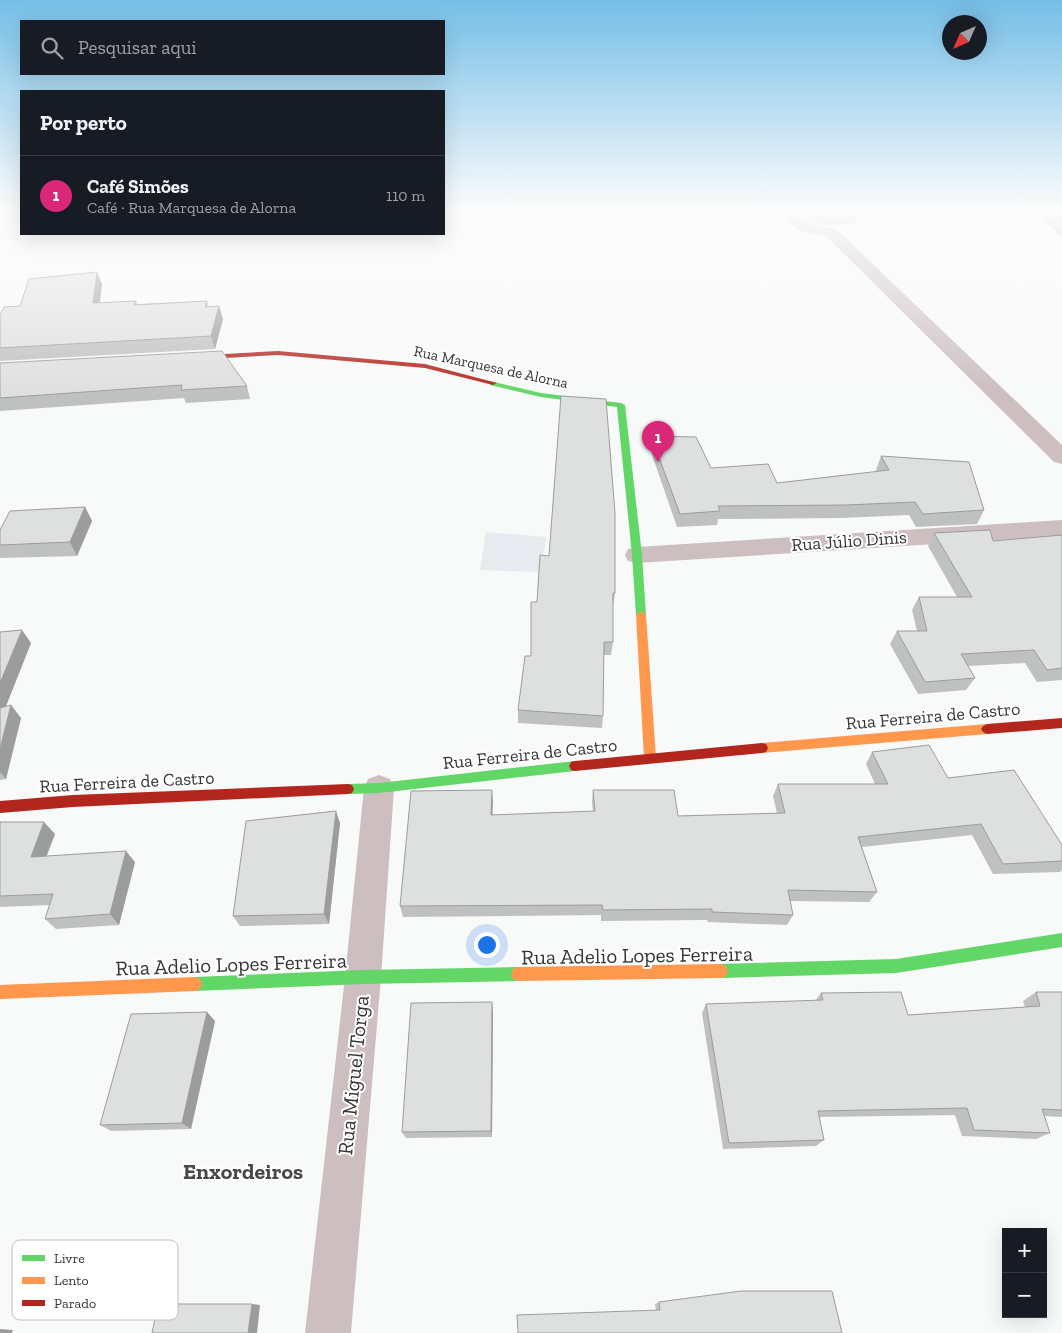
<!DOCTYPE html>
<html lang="pt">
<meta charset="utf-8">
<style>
:root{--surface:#171b24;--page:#20242c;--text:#f1f3f6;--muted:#9ea1a6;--line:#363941;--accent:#db2777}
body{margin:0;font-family:"Zilla Slab",serif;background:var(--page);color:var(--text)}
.controls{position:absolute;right:15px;bottom:15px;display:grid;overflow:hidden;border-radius:0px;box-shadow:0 5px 20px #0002}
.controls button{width:45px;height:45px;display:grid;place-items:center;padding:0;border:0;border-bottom:1px solid var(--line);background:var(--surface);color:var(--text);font:25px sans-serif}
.compass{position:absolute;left:942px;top:15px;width:45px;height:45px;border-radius:50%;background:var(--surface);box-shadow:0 5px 20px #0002;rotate:225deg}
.you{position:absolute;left:486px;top:944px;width:18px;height:18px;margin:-12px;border:4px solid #fff;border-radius:50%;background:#1a73e8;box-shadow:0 0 0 8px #1a73e833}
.badge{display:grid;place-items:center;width:32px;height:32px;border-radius:50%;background:var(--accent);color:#fff;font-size:16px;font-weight:700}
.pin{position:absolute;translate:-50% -41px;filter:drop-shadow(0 1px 2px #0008)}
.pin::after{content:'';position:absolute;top:26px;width:18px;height:15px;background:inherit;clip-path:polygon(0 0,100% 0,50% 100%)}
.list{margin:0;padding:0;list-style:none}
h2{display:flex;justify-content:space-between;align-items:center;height:65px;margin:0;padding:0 20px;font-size:21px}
h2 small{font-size:16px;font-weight:400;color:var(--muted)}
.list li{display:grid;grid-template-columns:32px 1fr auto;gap:15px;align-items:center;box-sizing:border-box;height:80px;padding:0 20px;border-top:1px solid var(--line)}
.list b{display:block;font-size:19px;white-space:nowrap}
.list p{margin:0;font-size:16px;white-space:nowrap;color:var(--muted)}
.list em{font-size:16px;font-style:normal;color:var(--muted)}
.icon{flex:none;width:28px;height:28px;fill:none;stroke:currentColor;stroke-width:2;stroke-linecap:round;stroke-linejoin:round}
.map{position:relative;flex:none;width:1062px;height:1333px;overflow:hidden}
.search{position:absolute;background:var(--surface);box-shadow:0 5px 20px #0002;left:20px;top:20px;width:425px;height:55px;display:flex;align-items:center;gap:12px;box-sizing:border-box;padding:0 18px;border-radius:0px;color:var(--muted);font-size:19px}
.panel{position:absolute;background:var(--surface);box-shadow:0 5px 20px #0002;left:20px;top:90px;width:425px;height:145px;border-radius:0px}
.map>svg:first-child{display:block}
.built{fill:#e7eaee}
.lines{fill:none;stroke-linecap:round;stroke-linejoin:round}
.street{fill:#cdbec0;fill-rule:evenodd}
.fast{fill:#63d668;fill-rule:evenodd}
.slow{fill:#ff974d;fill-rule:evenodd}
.jam{fill:#b3261e;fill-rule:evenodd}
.wall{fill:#bfc0c0}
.shaded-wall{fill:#9b9c9c}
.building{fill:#dedfdf;stroke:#9b9c9c}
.labels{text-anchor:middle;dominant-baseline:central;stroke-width:4;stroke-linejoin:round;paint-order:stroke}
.far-street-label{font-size:15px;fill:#333435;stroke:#fff}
.street-label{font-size:18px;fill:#333435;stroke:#fff}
.near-street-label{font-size:21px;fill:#333435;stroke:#fff}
.near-neighbourhood-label{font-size:22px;font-weight:bold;fill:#464849;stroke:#fff}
.key{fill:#fff;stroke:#c2c2c2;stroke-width:1}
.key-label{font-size:14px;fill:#333435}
</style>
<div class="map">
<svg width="1062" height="1333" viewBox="0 0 1062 1333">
<rect width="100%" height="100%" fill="#f8f9f9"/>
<polygon class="built" points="486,532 547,537 539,572 480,570"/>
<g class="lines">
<g class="street">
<polygon points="776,209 792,209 810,224 836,229 1062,445 1062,464 1054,462 826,236 800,231"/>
<polygon points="1062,520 1062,536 637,563 628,561 625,555 628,549 637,547"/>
<polygon points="379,775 390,779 394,788 381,977 351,1333 305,1333 345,977 364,788 368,779"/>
</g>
<g class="fast">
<polygon points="490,381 541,393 621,403 625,405 642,555 646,615 645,618 641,619 636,615 632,555 617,407 541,397 490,385"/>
<polygon points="575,761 579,762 581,766 579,770 575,771 379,793 348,794 344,793 342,789 344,785 348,784 379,783"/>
<polygon points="1062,933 1062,947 896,973 721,978 716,976 714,971 716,966 721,964 896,959"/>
<polygon points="518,967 523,969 525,974 523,979 518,981 363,984 195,991 190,989 188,984 190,979 195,977 363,970"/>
</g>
<g class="slow">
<polygon points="641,611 646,615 656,758 654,762 650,763 646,762 644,758 636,615"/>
<polygon points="987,724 991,726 993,729 991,732 987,734 762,753 758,752 756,748 758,744 762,743"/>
<polygon points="721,964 726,966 728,971 726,976 721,978 518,981 513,979 511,974 513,969 518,967"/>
<polygon points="195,977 200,979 202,984 200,989 195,991 0,999 0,985"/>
</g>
<g class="jam">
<polygon points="278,351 425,364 497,383 493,385 425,368 278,355 189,360 185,358 189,356"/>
<polygon points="1062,718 1062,728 987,734 983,732 981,729 983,726 987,724"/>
<polygon points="762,743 766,744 768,748 766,752 762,753 575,771 571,770 569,766 571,762 575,761"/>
<polygon points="348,784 352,785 354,789 352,793 348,794 73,807 0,813 0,801 73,795"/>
</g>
</g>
<g class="wall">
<polygon points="795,209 856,209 858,213 855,224 824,225 811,222"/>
<polygon points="1033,209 1062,209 1062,238"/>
<polygon points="102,284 100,303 136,301 137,304 207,301 209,307 223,319 215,349 0,361 0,315 20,306"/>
<polygon points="0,363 247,386 250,399 186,403 184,398 0,411"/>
<polygon points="651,436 711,468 777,483 877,472 876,470 881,456 984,510 977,524 916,527 909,515 841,518 718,519 717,525 677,527 650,449"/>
<polygon points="85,507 92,521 77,556 0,558 0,530"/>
<polygon points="934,533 993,541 1062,535 1062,680 1037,682 1025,663 968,666 975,678 966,690 918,694 890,644 897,631 917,631 912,610 919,597 957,597 928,546"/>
<polygon points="615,593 613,606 613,642 611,655 603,655 603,716 602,728 518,723 518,710 531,656 537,602"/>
<polygon points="0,632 31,643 6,706 21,718 6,779 0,780"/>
<polygon points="872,752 948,778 1062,845 1062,870 1060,872 993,874 972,835 862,847 877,892 869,902 790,901 793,915 787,925 708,922 707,920 601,921 601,915 403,917 400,906 492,790 492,815 593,812 592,802 593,790 678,816 777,813 773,796 778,784 875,784 866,764"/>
<polygon points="0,822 55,834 46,856 135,862 119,925 56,929 45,919 50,905 0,907"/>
<polygon points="340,823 329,924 240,926 233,916"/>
<polygon points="1036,992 1062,992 1062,1117 1044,1116 1050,1133 1036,1139 962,1136 955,1115 819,1117 824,1140 816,1146 723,1149 702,1013 706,1004 815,1001 821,993 908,1015 1025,1007 1023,1001"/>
<polygon points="493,1011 492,1137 406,1138 402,1132"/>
<polygon points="215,1021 191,1129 111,1131 100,1125"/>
<polygon points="659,1302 842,1333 656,1310 655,1304"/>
</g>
<g class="shaded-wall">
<polygon points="97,272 102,284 98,316 93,303"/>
<polygon points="219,306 223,319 215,349 211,336"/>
<polygon points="85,507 92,521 77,556 70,542"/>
<polygon points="22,630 31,643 0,721 0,683"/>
<polygon points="11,705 21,718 6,779 0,772 0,749"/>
<polygon points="492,790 493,802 492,827 491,815"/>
<polygon points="336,811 340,823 329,924 324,914"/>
<polygon points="44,822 55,834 42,868 31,857"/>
<polygon points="126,851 135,862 119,925 110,914"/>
<polygon points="492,1002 493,1011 492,1137 491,1131"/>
<polygon points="207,1012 215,1021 191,1129 182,1123"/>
<polygon points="252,1304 260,1305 257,1333 248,1333"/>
<polygon points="0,1329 13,1330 12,1333 0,1333"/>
</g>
<g class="building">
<polygon points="812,209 856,209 858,213 826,213 814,211"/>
<polygon points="97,272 93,303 136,301 134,305 207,301 205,307 219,306 211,336 0,348 0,315 4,307 20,306 29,279"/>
<polygon points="222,351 247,386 181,390 182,385 0,398 0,363"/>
<polygon points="561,396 606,399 615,513 615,593 613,593 613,642 604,642 603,716 518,710 525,656 531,656 531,602 537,602 540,555 549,556"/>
<polygon points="651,436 696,437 711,468 768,464 777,483 889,470 881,456 969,462 984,510 923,514 915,502 846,505 718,506 720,511 680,514"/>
<polygon points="85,507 70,542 0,545 0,530 10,511"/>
<polygon points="990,530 993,541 1062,535 1062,668 1047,670 1034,650 961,654 975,678 925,682 897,631 927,631 919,597 972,597 934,533"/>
<polygon points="22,630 0,683 0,632"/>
<polygon points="11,705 0,749 0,708"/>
<polygon points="929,745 948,778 1014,770 1062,845 1062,861 1003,864 981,824 858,837 877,892 788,890 793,915 712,912 712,909 603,910 602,905 400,906 411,791 492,790 491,815 595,811 593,790 674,790 678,816 785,813 778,784 888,784 872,752"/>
<polygon points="336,811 324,914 233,916 246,821"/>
<polygon points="0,822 44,822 31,857 126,851 110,914 45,919 53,894 0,896"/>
<polygon points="901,992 908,1015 1040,1006 1036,992 1062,992 1062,1110 1042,1109 1050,1133 974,1130 967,1108 818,1111 824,1140 729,1143 706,1004 823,1000 821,993"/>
<polygon points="492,1002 491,1131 402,1132 411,1003"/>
<polygon points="207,1012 182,1123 100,1125 131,1014"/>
<polygon points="741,1291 832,1291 842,1333 518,1333 517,1315 660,1310 659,1302"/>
<polygon points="158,1304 252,1304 248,1333 152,1333"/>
</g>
<linearGradient id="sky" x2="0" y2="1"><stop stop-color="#74bee7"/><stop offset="0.53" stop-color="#fcfcfc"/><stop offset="1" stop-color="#fcfcfc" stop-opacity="0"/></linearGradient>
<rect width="1062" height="396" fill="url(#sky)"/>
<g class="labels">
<g class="far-street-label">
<text transform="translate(491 367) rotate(12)">Rua Marquesa de Alorna</text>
</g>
<g class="street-label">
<text transform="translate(849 541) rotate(-4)">Rua Júlio Dinis</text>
<text transform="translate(933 716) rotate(-5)">Rua Ferreira de Castro</text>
<text transform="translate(530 754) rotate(-6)">Rua Ferreira de Castro</text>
<text transform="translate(127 782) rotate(-3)">Rua Ferreira de Castro</text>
</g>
<g class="near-street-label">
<text transform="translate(637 955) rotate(-1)">Rua Adelio Lopes Ferreira</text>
<text transform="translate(231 964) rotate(-2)">Rua Adelio Lopes Ferreira</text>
<text transform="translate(353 1075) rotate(-84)">Rua Miguel Torga</text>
</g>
<g class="near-neighbourhood-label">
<text x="243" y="1171">Enxordeiros</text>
</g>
</g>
<rect x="12" y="1240" width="166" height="80" rx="8" class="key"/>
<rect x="22" y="1255" width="23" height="6" fill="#63d668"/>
<rect x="22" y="1277" width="23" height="7" fill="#ff974d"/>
<rect x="22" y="1300" width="23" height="6" fill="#b3261e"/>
<g class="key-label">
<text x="54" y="1263">Livre</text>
<text x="54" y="1285">Lento</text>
<text x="54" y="1308">Parado</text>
</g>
</svg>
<div class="controls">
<button>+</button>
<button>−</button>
</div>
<svg class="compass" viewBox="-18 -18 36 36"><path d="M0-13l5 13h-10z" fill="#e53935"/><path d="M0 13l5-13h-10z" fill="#9ea1a6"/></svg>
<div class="you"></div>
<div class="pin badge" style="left:658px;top:462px">1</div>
<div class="search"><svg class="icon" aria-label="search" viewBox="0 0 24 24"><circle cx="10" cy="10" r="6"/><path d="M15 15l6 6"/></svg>Pesquisar aqui</div>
<section class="panel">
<h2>Por perto<small></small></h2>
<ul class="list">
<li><span class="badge">1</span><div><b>Café Simões</b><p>Café · Rua Marquesa de Alorna</p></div><em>110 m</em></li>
</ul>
</section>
</div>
